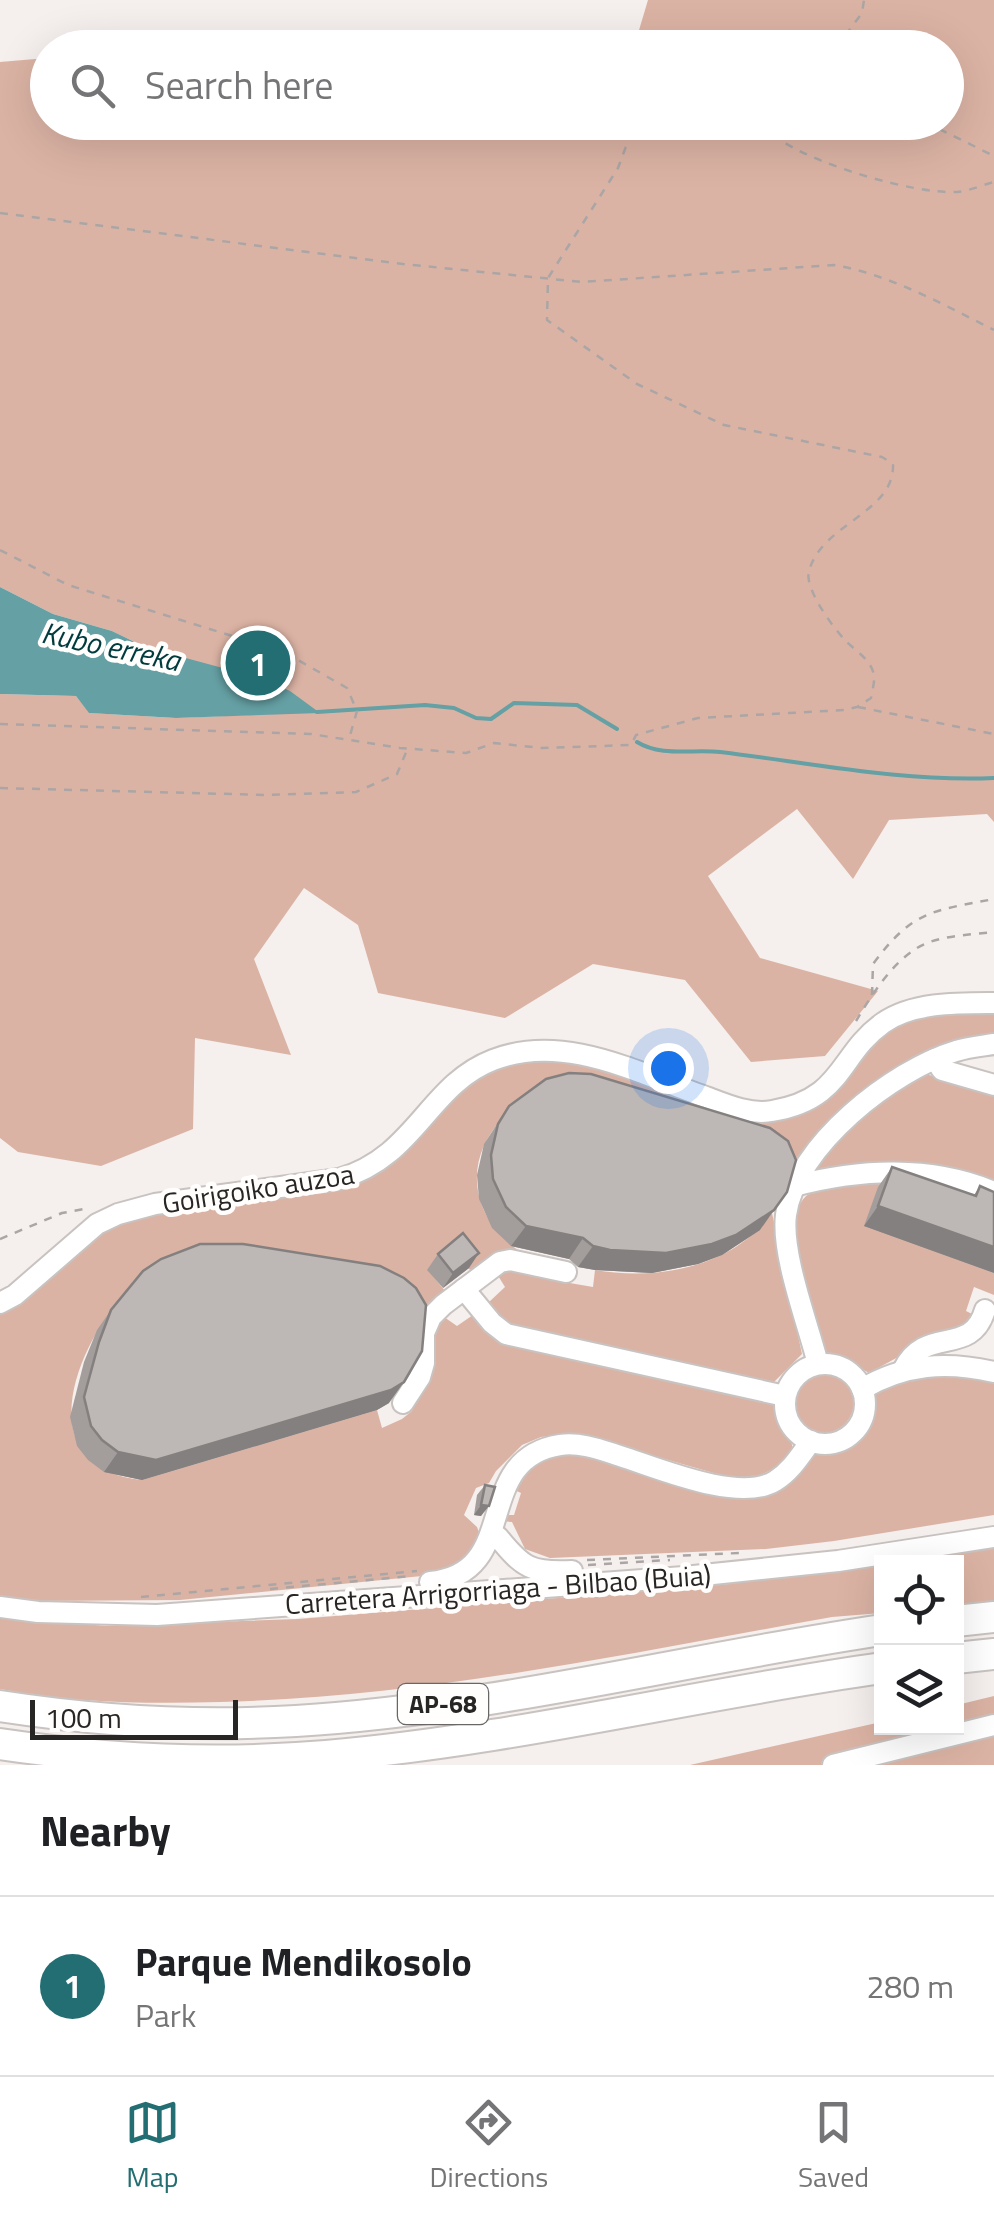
<!DOCTYPE html>
<style>
:root{--surface:#fff;--page:#f6f6f6;--text:#202124;--muted:#757577;--line:#e0e0e0;--accent:#236e73}
body{margin:0;font-family:"Titillium Web",sans-serif;background:var(--page);color:var(--text)}
.controls{position:absolute;right:30px;bottom:30px;display:grid;overflow:hidden;border-radius:0px;box-shadow:0 10px 40px #0002}
.controls button{width:90px;height:90px;display:grid;place-items:center;padding:0;border:0;border-bottom:2px solid var(--line);background:var(--surface);color:var(--text);font:50px sans-serif}
.scale{position:absolute;left:30px;bottom:25px;width:208px;box-sizing:border-box;padding-left:10px;border:5px solid #282625;border-top:0;font-size:28px;line-height:35px;white-space:nowrap;color:#282625;-webkit-text-stroke:8px #fffefd;paint-order:stroke}
.you{position:absolute;left:668px;top:1068px;width:35px;height:35px;margin:-25px;border:8px solid #fff;border-radius:50%;background:#1a73e8;box-shadow:0 0 0 15px #1a73e833}
.badge{display:grid;place-items:center;width:65px;height:65px;border-radius:50%;background:var(--accent);color:#fff;font-size:32px;font-weight:700}
.pin{position:absolute;translate:-50% -50%;border:5px solid #fff;box-shadow:0 2px 10px #0006}
.list{margin:0;padding:0;list-style:none}
h2{display:flex;justify-content:space-between;align-items:center;height:130px;margin:0;padding:0 40px;font-size:42px}
h2 small{font-size:32px;font-weight:400;color:var(--muted)}
.list li{display:grid;grid-template-columns:65px 1fr auto;gap:30px;align-items:center;box-sizing:border-box;height:180px;padding:0 40px;border-top:2px solid var(--line)}
.list b{display:block;font-size:38px;white-space:nowrap}
.list p{margin:0;font-size:32px;white-space:nowrap;color:var(--muted)}
.list em{font-size:32px;font-style:normal;color:var(--muted)}
.icon{flex:none;width:55px;height:55px;fill:none;stroke:currentColor;stroke-width:2;stroke-linecap:round;stroke-linejoin:round}
.map{position:relative;flex:none;width:994px;height:1765px;overflow:hidden}
.search{position:absolute;background:var(--surface);box-shadow:0 10px 40px #0002;left:30px;right:30px;top:30px;height:110px;display:flex;align-items:center;gap:25px;box-sizing:border-box;padding:0 35px;border-radius:55px;color:var(--muted);font-size:38px}
.sheet{height:310px;background:var(--surface)}
nav{display:flex;justify-content:space-around;align-items:center;box-sizing:border-box;height:140px;border-top:2px solid var(--line);background:var(--surface);font-size:28px;color:var(--muted)}
nav a{display:grid;justify-items:center;gap:5px}
nav .on{color:var(--accent)}
.map>svg:first-child{display:block}
.green{fill:#dbb3a4}
.water{fill:#65a0a4}
.lines{fill:none;stroke-linecap:round;stroke-linejoin:round}
.stream{stroke:#65a0a4;stroke-width:4}
.minor-casing{stroke:#c8c3c1;stroke-width:24}
.highway-casing{stroke:#c8c3c1;stroke-width:34}
.path{stroke:#aba6a5;stroke-width:2.5;stroke-dasharray:8 8;stroke-linecap:butt}
.minor{stroke:#fff;stroke-width:20}
.highway{stroke:#fff;stroke-width:30}
.wall{fill:#a39d9c}
.shaded-wall{fill:#84807f}
.building{fill:#bdb7b5;stroke:#84807f;stroke-width:2.5}
.labels{text-anchor:middle;dominant-baseline:central;stroke-width:9;stroke-linejoin:round;paint-order:stroke}
.shield{fill:#fffefd;stroke:#686766;stroke-width:2.5}
.shield-label{font-size:25px;font-weight:bold;fill:#282625}
.street-label{font-size:28px;fill:#282625;stroke:#fffefd}
.water-label{font-size:30px;font-style:italic;fill:#003b3e;stroke:#fffefd}
</style>
<div class="map">
<svg width="994" height="1765" viewBox="0 0 994 1765">
<rect width="100%" height="100%" fill="#f5efed"/>
<g class="green">
<polygon points="648,0 994,0 994,822 987,814 889,820 853,879 797,809 708,876 760,958 878,991 825,1056 751,1062 685,980 593,964 505,1018 378,993 358,925 304,888 254,959 291,1055 195,1038 193,1129 101,1166 18,1152 0,1138 0,694 76,696 90,713 176,718 319,712 145,647 112,631 53,614 0,587 0,62 47,58 48,122 946,122 946,48 634,47"/>
<path d="M994,1003V1036L885,1079L804,1151L782,1192L505,1116C458,1163 473,1224 527,1256H496L470,1270L452,1249L428,1270L445,1291L427,1312L128,1292C74,1345 28,1469 142,1480L377,1410L382,1428L402,1419L412,1411L430,1331L444,1317L457,1326L473,1315L773,1403L781,1428L790,1437L793,1449C782,1468 759,1478 738,1480L581,1435H563L541,1437L522,1445L496,1471L489,1483L476,1488L464,1515L477,1527L480,1535L467,1560L442,1574L180,1600L35,1601L0,1596V1303L97,1224L362,1172L456,1083L556,1049L740,1110L797,1103L880,1025Z"/>
<path d="M925,1074L994,1091V1185L816,1175L810,1168C845,1130 880,1100 925,1074Z"/>
<path d="M878,1179L948,1256L994,1273V1295L974,1287L966,1311L974,1315L976,1323L909,1351L869,1373L845,1359L823,1351C815,1321 775,1214 809,1194C829,1183 856,1182 878,1179Z"/>
<path d="M772,1213L802,1354L774,1382L545,1335L508,1324L488,1303L505,1287L497,1274L502,1266L558,1276V1281L593,1287L595,1270C658,1281 733,1267 772,1213Z"/>
<circle cx="823" cy="1402" r="31"/>
<path d="M945,1374L994,1380V1515L834,1541L766,1549L550,1558L525,1549L512,1522L501,1521L502,1515H514L521,1493L508,1487C569,1414 643,1484 716,1492C727,1494 804,1461 816,1453C842,1450 866,1442 872,1413C874,1404 873,1398 878,1389L914,1377Z"/>
<path d="M994,1546V1603L957,1606L956,1562H882L881,1613L832,1617C629,1653 427,1697 220,1702C148,1704 71,1703 0,1689V1615L105,1626L298,1619L729,1584Z"/>
<polygon points="994,1696 994,1765 690,1765 881,1722 882,1728 956,1728 957,1705"/>
</g>
<polygon class="water" points="0,587 53,614 112,631 145,647 263,679 290,691 320,713 176,718 89,713 76,696 0,694"/>
<g class="lines">
<g class="stream">
<polyline points="317,712 425,705 454,708 476,718 491,719 514,703 577,705 617,729"/>
<path d="M637,742C661,757 693,749 720,752C811,763 902,782 994,778"/>
</g>
<g class="minor-casing">
<g id="minor">
<polyline points="935,1059 942,1070 994,1085"/>
<path d="M794,1186C859,1169 931,1165 994,1192"/>
<polyline points="464,1289 492,1323 506,1334 785,1396"/>
<path d="M0,1303L15,1295L97,1224L118,1214L155,1204L339,1179C416,1157 428,1085 493,1060C565,1032 639,1074 706,1097C727,1105 750,1115 772,1111C844,1099 838,1055 883,1023C913,1002 959,1003 994,1003"/>
<path d="M818,1364C808,1324 781,1254 786,1215C795,1146 893,1070 956,1051C968,1047 981,1046 994,1044"/>
<circle cx="825" cy="1404" r="40"/>
<path d="M903,1370C925,1324 971,1358 985,1310"/>
<path d="M862,1389C905,1364 946,1361 994,1372"/>
<polyline points="403,1403 420,1377 424,1363 424,1333 431,1317 443,1305 500,1262 510,1260 566,1272"/>
<path d="M498,1537C523,1568 531,1573 572,1571"/>
<path d="M430,1582C523,1574 470,1459 560,1445C581,1442 601,1450 620,1456C658,1468 739,1503 775,1481C791,1471 800,1456 811,1441"/>
<polyline points="0,1607 38,1612 157,1615 684,1577 838,1561 994,1537"/>
<polyline points="833,1765 994,1725"/>
</g>
</g>
<g class="highway-casing">
<g id="highway">
<polyline points="956,1621 994,1617"/>
<polyline points="956,1658 994,1654"/>
<path d="M0,1706C98,1721 197,1727 296,1721C493,1709 686,1659 882,1630"/>
<path d="M0,1744C108,1760 217,1765 326,1756C513,1740 696,1694 882,1668"/>
</g>
</g>
<g class="path">
<polyline points="836,48 862,13 864,0"/>
<path d="M762,122C769,129 777,137 785,143C822,166 913,194 957,192C969,191 982,185 994,182"/>
<polyline points="925,122 994,156"/>
<path d="M0,213L403,264L582,282L834,265C891,275 942,304 994,330"/>
<polyline points="0,550 68,585 284,652 347,688 357,711 349,739"/>
<polyline points="858,707 994,734"/>
<path d="M0,724L311,734L400,748L466,753L494,743L541,748L631,745L636,735L698,718L844,710L857,707L871,698C872,692 875,681 874,675C871,659 854,650 844,639C832,626 804,588 809,571C822,523 895,513 893,464L882,457L724,425L637,384L547,320L548,278L618,168L635,122"/>
<polyline points="0,788 267,795 356,792 397,774 407,750"/>
<path d="M872,995L873,964C913,910 932,911 994,899"/>
<path d="M856,1021C871,996 891,964 917,948C938,935 970,935 994,932"/>
<polyline points="0,1239 62,1213 90,1208"/>
<polyline points="587,1560 739,1553"/>
<polyline points="588,1565 670,1560"/>
<polyline points="270,1589 412,1576"/>
<polyline points="141,1597 417,1571"/>
</g>
<use href="#minor" class="minor"/>
<use href="#highway" class="highway"/>
</g>
<g class="wall">
<polygon points="509,1106 760,1230 722,1255 698,1264 652,1273 595,1270 578,1267 569,1259 511,1246 492,1228 479,1199 477,1175 484,1144"/>
<polygon points="892,1167 974,1195 980,1186 994,1192 994,1273 864,1226 878,1187"/>
<polygon points="438,1254 469,1268 443,1288 427,1270"/>
<polygon points="111,1310 389,1403 377,1410 142,1480 104,1472 88,1460 77,1446 70,1417 84,1362 97,1330"/>
<polygon points="485,1485 481,1516 474,1515 477,1495"/>
</g>
<g class="shaded-wall">
<polygon points="787,1192 760,1230 722,1255 698,1264 652,1273 595,1270 578,1267 593,1246"/>
<polygon points="878,1206 994,1247 994,1273 864,1226"/>
<polygon points="526,1226 583,1238 569,1259 511,1246"/>
<polygon points="479,1253 469,1268 443,1288 453,1273"/>
<polygon points="404,1382 389,1403 377,1410 142,1480 104,1472 118,1452"/>
<polygon points="481,1505 489,1506 481,1516 474,1515"/>
</g>
<g class="building">
<polygon points="569,1073 591,1074 770,1128 788,1141 796,1160 787,1192 774,1210 736,1235 712,1244 666,1253 610,1250 593,1246 583,1238 526,1226 506,1207 493,1179 491,1155 498,1124 509,1106 546,1079"/>
<polygon points="892,1167 976,1196 980,1186 994,1192 994,1247 878,1206"/>
<polygon points="463,1233 479,1253 453,1273 438,1254"/>
<polygon points="200,1244 243,1244 380,1266 404,1278 416,1288 426,1305 422,1351 404,1382 391,1390 156,1460 118,1452 102,1440 91,1426 84,1397 99,1342 111,1310 143,1271 161,1259"/>
<polygon points="485,1485 495,1487 489,1506 481,1505"/>
</g>
<g class="labels">
<rect class="shield" x="398" y="1684" width="90" height="40" rx="8"/>
<g class="shield-label">
<text x="443" y="1704">AP-68</text>
</g>
<g class="street-label">
<text transform="translate(258 1188) rotate(-9)">Goirigoiko auzoa</text>
<text transform="translate(498 1589) rotate(-4)">Carretera Arrigorriaga - Bilbao (Buia)</text>
</g>
<g class="water-label">
<text transform="translate(111 646) rotate(12)">Kubo erreka</text>
</g>
</g>
</svg>
<div class="controls">
<button><svg class="icon" aria-label="locate" viewBox="0 0 24 24"><circle cx="12" cy="12" r="6"/><path d="M12 2v4M12 18v4M2 12h4M18 12h4"/></svg></button>
<button><svg class="icon" aria-label="layers" viewBox="0 0 24 24"><path d="M12 4l9 5-9 5-9-5zM3 14l9 5 9-5"/></svg></button>
</div>
<div class="scale">100 m</div>
<div class="you"></div>
<div class="pin badge" style="left:258px;top:663px">1</div>
<div class="search"><svg class="icon" aria-label="search" viewBox="0 0 24 24"><circle cx="10" cy="10" r="6"/><path d="M15 15l6 6"/></svg>Search here</div>
</div>
<section class="sheet">
<h2>Nearby<small></small></h2>
<ul class="list">
<li><span class="badge">1</span><div><b>Parque Mendikosolo</b><p>Park</p></div><em>280 m</em></li>
</ul>
</section>
<nav>
<a class="on"><svg class="icon" aria-label="map" viewBox="0 0 24 24"><path d="M3 6l6-2 6 2 6-2v14l-6 2-6-2-6 2zM9 4v14M15 6v14"/></svg>Map</a>
<a><svg class="icon" aria-label="directions" viewBox="0 0 24 24"><path d="M12 3l9 9-9 9-9-9zM9 14v-3h6M13 9l2 2-2 2"/></svg>Directions</a>
<a><svg class="icon" aria-label="saved" viewBox="0 0 24 24"><path d="M7 4h10v16l-5-4-5 4z"/></svg>Saved</a>
</nav>
